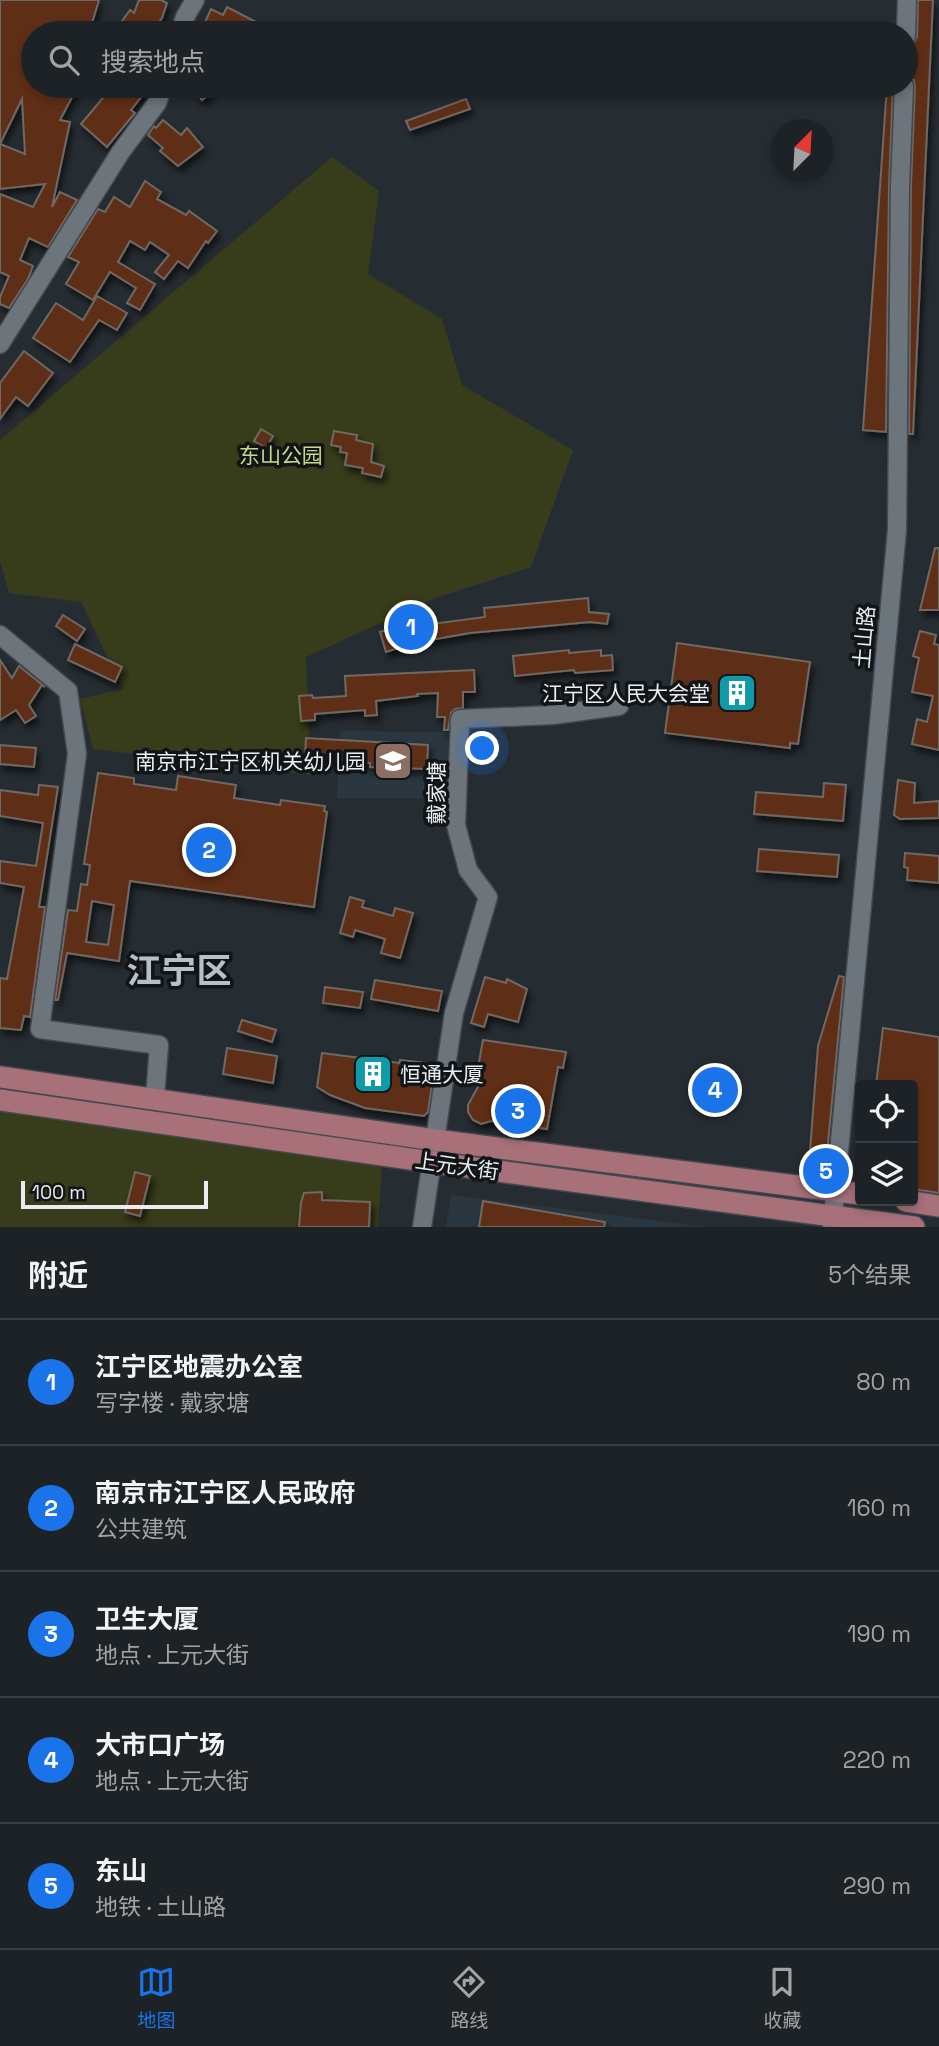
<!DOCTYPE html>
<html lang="zh">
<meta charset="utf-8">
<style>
:root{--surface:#1c2226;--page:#292f32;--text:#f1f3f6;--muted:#a0a4a7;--line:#3a3f43;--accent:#1a73e8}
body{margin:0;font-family:"Space Grotesk","Noto Sans SC",sans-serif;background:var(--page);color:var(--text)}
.controls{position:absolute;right:21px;bottom:21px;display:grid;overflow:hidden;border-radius:7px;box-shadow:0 4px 10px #0003}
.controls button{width:63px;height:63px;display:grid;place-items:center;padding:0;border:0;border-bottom:2px solid var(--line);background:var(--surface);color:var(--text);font:35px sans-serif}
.compass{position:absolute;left:771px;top:119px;width:63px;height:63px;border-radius:50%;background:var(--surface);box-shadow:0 4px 10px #0003;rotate:24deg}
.scale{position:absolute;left:21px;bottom:18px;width:187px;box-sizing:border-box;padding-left:7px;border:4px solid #e9eef1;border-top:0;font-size:19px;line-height:24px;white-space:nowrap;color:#e9eef1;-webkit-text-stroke:5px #111517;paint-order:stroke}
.you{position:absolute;left:483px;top:749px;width:24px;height:24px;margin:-18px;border:5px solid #fff;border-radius:50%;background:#1a73e8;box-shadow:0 0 0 10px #1a73e833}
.badge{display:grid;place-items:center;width:46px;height:46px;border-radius:50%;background:var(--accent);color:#fff;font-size:23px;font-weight:700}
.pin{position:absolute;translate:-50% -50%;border:4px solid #fff;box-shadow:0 2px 7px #0006}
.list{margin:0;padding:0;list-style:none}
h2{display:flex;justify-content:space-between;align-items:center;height:91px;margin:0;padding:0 28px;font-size:30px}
h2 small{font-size:23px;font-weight:400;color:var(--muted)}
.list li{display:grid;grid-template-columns:46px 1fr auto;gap:21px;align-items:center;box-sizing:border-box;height:126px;padding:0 28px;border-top:2px solid var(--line)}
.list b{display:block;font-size:26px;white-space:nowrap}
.list p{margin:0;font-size:23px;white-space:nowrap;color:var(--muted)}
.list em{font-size:23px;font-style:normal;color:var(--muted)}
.icon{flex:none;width:38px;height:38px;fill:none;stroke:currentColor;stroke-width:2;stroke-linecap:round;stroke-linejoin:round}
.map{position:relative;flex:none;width:939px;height:1227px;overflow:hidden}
.search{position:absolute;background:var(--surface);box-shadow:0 4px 10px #0003;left:21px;right:21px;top:21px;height:77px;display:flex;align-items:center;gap:18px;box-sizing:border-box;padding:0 24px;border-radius:38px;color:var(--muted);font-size:26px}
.sheet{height:721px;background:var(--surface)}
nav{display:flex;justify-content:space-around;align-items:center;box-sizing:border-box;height:98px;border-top:2px solid var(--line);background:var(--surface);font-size:19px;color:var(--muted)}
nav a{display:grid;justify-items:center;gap:4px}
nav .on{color:var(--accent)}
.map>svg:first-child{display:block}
.built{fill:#2a3740}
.green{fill:#373c1a}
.building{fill:#5e2f19;stroke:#706762;stroke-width:2;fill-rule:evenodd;filter:url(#shadow)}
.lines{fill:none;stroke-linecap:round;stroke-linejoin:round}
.minor-casing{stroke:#43494e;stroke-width:21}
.major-casing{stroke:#43494e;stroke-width:24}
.minor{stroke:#6d757c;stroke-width:18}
.major{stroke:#a87079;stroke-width:21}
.labels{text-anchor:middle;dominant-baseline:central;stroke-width:7;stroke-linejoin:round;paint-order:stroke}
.park-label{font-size:21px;fill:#cad885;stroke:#111517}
.street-label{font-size:21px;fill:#e9eef1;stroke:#111517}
.poi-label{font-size:21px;fill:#e9eef1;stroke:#111517;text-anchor:end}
.town-label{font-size:35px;font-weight:bold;fill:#b7c0c7;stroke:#111517}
</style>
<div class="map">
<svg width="939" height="1227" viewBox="0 0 939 1227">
<defs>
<filter id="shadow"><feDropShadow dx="3" dy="5.5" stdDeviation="3.5" flood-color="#0009"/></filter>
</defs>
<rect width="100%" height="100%" fill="#262d32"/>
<g class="built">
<polygon points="340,731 448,732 448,790 431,798 337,798"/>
<polygon points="451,1195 706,1227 446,1227"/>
</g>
<g class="green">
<polygon points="332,157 379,191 368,274 442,319 462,385 573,450 531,567 433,599 306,657 311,775 93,749 80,699 123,689 81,602 9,593 0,561 0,440"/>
<polygon points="0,1109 382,1165 378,1227 0,1227"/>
</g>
<g class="building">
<path d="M0,0H99L89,33H33V86H78L60,120L70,122L52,207L60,192L77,200L48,247L29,238L20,260L33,266L28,279L9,308L0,304V297L9,276L0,272V194L33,207L45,184L0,189ZM22,99L25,154L0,144Z"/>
<polygon points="139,0 161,0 167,3 162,18 151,33 124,33 117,28 130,10 134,13"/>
<polygon points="918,0 933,0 913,434 909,434 911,186 915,86 914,80 906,75 906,47 912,46 917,37"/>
<polygon points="227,7 264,26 260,33 200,33 211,9 223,15"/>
<polygon points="113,86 150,86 131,110 135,113 107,147 81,124"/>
<polygon points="191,86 208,86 212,92 202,100"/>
<polygon points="887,86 893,86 889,186 886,432 863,430"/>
<polygon points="466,99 470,109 410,130 406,121"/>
<polygon points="163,120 181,135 187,128 203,147 178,166 160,151 163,148 148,135 154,126 156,128"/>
<polygon points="145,181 161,192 157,199 186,215 189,211 217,231 208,243 206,241 188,268 178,261 164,279 155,272 169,255 150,242 145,250 130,241 118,262 155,284 140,310 127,303 136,288 110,272 93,300 66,284 79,262 68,257 98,209 105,212 114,197 130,207"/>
<polygon points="97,296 127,313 117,330 99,320 70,362 33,338 56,303 83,320"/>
<polygon points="24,351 53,373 28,406 16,397 0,419 0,383"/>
<polygon points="261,429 273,436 266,448 254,441"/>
<polygon points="334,431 357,435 356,440 373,444 371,462 384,466 381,477 362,473 363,468 345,465 347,453 340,452 341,447 331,445"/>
<polygon points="935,548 939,548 939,610 920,610"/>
<polygon points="588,598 589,612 609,614 607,624 590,622 470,633 431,640 430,638 386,652 380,632 423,618 425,625 485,617 484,608"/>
<polygon points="63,615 85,629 77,641 56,626"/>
<polygon points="920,631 936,635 934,644 939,645 939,750 912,744 917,719 927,722 933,696 912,692 919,658 913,656"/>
<polygon points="677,643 810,662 798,744 790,743 790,748 665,733"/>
<polygon points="75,644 122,667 115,682 68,660"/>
<polygon points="569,650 569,653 601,650 601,656 612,655 613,670 575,673 574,670 515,676 513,656"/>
<polygon points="0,660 12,678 19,666 45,687 42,685 29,705 36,716 25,723 16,710 0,720"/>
<polygon points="474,670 475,692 463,692 463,708 455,709 451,713 448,730 444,730 445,717 437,717 438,693 417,694 418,696 376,701 377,715 365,716 365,710 315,714 315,720 301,721 299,696 312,695 313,698 346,696 345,676"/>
<polygon points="306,738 428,745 427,769 370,767 370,763 305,759"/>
<polygon points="0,745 36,748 34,767 0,764"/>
<path d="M98,773L134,778V784L176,790L178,776L236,785L234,798L280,805L281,800L325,806L324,811L327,812L314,907L130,881L119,961L67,953L58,1000H55L68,910L77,911L81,884L87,885L90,865L84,864ZM92,901L114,905L108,945L86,942Z"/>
<polygon points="898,780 915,783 914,803 939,801 939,818 900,819 894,815"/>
<polygon points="824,783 846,785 843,821 754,814 756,792 823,797"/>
<polygon points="39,785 58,787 39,907 45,907 30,1017 24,1016 21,1030 0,1028 0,978 7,979 24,887 0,883 0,861 36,866 43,823 0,816 0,790 38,795"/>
<polygon points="759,849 839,855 837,877 757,871"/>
<polygon points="905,853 939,856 939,883 907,880 908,868 904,867"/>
<polygon points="350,897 364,901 362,907 393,916 395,908 413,913 400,958 381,953 385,939 355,930 353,937 340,933"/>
<polygon points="839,976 844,977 827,1153 810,1151 818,1046"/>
<polygon points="485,977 506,983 507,979 527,989 518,1022 488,1014 484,1027 471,1023"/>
<polygon points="375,980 442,991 438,1011 371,999"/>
<polygon points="325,987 363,992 360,1008 323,1003"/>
<polygon points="242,1020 276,1030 272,1042 238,1031"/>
<polygon points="883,1028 939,1037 939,1193 913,1189 913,1085 876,1085"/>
<polygon points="483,1040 566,1052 563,1068 558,1067 547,1129 491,1121 481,1124 473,1120 468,1112 468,1105 479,1085 475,1084"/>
<polygon points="227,1048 277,1056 273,1083 223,1074"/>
<polygon points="322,1053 399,1063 400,1060 435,1064 428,1112 424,1116 365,1108 330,1095 317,1087"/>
<polygon points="135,1172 150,1176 140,1216 125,1212"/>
<polygon points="322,1192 322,1200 370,1202 369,1227 299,1227 301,1203 304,1193"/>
<polygon points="483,1201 605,1222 604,1227 479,1227"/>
</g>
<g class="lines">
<g class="minor-casing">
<g id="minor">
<polyline points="180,33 185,17 195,0"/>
<polyline points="906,36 907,0"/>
<polyline points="0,344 120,153 157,103 163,86"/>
<polyline points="0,635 68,691 77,754 40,1029 159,1045 155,1098"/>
<polyline points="422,1227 454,1013 488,897 468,870 456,825 460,719 553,715 619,706"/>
<polyline points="832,1227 897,530 900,186 904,86"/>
</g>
</g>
<g class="major-casing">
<g id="major">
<polyline points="0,1077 435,1140 860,1194"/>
<polyline points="0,1100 431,1162 914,1227"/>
<polyline points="906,1201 939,1206"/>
</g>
</g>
<use href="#minor" class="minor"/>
<use href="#major" class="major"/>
</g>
<defs>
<g id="building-square" transform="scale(2.0125)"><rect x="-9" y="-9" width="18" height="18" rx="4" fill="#0f9aa8" stroke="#111517"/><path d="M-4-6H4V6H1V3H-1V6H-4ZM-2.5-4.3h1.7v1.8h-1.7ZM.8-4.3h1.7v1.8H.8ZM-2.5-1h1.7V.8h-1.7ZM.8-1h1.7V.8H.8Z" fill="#fff"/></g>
<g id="school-square" transform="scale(2.0125)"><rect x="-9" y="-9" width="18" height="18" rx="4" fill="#8d6e63" stroke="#111517"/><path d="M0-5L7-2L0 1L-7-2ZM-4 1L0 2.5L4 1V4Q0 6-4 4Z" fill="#fff"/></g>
</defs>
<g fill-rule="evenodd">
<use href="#building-square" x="737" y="693"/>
<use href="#school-square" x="393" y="761"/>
<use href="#building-square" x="373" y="1074"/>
</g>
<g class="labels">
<g class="park-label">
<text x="281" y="455">东山公园</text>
</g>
<g class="street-label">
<text transform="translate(864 637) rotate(-85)">土山路</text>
<text transform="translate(436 793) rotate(-90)">戴家塘</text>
<text transform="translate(457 1166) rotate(8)">上元大街</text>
</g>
<g class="poi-label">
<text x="710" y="693">江宁区人民大会堂</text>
<text x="366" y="761">南京市江宁区机关幼儿园</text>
<text x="400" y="1074" text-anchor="start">恒通大厦</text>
</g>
<g class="town-label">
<text x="179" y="971">江宁区</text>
</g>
</g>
</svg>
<div class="controls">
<button><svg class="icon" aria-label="locate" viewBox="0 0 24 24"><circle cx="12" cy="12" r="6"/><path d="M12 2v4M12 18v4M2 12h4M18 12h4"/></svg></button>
<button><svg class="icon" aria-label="layers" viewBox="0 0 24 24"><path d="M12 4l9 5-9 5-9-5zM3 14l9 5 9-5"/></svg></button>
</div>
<svg class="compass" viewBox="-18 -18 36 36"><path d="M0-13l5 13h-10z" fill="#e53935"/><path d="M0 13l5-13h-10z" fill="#a0a4a7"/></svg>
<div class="scale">100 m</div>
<div class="you"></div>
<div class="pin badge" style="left:411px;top:627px">1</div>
<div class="pin badge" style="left:209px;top:850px">2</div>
<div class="pin badge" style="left:518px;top:1111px">3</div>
<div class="pin badge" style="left:715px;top:1090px">4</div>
<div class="pin badge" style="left:826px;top:1171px">5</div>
<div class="search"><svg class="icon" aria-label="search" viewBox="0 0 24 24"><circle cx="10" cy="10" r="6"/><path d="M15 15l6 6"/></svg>搜索地点</div>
</div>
<section class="sheet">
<h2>附近<small>5个结果</small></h2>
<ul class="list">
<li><span class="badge">1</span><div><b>江宁区地震办公室</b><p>写字楼 · 戴家塘</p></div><em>80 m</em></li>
<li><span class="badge">2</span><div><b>南京市江宁区人民政府</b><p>公共建筑</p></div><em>160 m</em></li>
<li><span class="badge">3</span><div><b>卫生大厦</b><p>地点 · 上元大街</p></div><em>190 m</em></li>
<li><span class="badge">4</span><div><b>大市口广场</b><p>地点 · 上元大街</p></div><em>220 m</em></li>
<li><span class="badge">5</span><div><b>东山</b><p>地铁 · 土山路</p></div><em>290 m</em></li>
</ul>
</section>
<nav>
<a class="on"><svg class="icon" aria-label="map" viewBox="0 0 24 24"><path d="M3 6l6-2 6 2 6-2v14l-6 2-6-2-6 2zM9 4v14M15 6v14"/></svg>地图</a>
<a><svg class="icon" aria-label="directions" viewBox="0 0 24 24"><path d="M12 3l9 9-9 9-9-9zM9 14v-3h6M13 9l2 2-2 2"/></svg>路线</a>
<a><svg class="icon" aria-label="saved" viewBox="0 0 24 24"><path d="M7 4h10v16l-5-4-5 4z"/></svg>收藏</a>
</nav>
